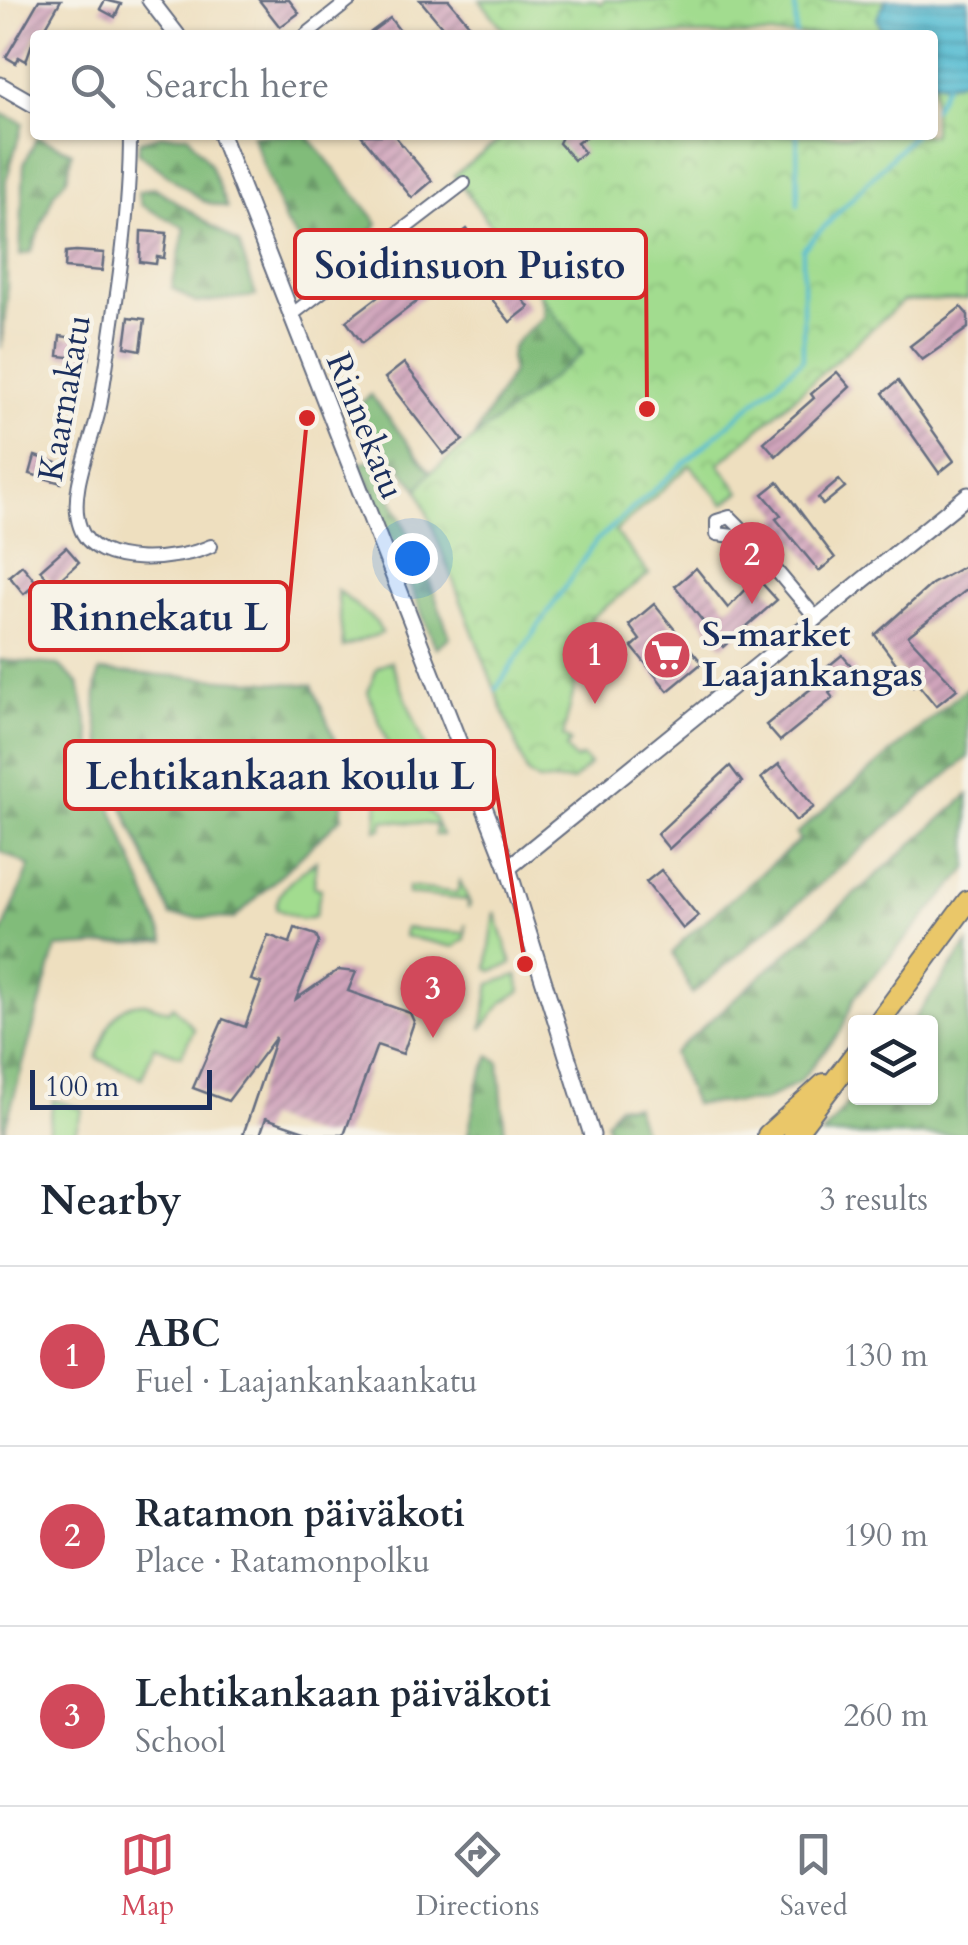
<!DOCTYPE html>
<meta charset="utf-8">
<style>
:root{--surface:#fff;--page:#f6f6f7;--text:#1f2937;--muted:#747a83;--line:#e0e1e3;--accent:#d1495b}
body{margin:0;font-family:Cardo,serif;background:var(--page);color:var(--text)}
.controls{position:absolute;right:30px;bottom:30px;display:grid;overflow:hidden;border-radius:10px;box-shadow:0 2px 8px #0004}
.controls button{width:90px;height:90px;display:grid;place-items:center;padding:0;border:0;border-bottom:2px solid var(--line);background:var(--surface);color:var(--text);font:50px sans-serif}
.scale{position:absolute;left:30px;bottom:25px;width:182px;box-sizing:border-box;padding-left:10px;border:5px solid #1b2f5e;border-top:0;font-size:28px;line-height:35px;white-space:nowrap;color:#1b2f5e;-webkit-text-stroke:8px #f7f3e8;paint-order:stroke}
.you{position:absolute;left:412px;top:558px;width:35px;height:35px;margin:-25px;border:8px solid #fff;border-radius:50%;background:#1a73e8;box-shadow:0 0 0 15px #1a73e833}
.badge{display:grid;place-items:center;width:65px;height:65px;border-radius:50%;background:var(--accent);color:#fff;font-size:32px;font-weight:700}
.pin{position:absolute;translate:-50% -82px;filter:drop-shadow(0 2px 5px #0008)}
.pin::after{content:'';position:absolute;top:52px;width:35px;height:30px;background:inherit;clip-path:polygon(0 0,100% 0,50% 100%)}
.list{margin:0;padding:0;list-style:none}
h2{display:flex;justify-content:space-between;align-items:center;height:130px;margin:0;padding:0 40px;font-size:42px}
h2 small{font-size:32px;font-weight:400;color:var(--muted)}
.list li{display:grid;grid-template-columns:65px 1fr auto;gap:30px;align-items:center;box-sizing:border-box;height:180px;padding:0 40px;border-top:2px solid var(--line)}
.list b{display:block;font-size:38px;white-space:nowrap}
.list p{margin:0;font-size:32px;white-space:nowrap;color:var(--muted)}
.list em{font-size:32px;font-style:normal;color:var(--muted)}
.icon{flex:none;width:55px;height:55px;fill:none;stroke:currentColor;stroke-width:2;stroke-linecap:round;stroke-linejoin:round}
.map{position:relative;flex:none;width:968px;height:1135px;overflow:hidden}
.search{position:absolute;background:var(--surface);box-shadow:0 2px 8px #0004;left:30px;right:30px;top:30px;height:110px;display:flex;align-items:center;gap:25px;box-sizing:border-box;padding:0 35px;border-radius:10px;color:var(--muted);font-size:38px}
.sheet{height:670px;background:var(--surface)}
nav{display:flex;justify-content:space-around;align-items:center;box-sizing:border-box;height:140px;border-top:2px solid var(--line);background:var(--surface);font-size:28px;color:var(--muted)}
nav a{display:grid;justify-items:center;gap:5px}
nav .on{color:var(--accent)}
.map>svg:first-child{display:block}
.grass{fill:#a2dc8f;stroke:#5e8676;stroke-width:2.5}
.forest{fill:url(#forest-firs);stroke:#4e766c;stroke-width:2.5}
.park{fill:url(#park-crowns);stroke:#5e8676;stroke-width:2.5}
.water{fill:url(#water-rules);stroke:#387698;stroke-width:2.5}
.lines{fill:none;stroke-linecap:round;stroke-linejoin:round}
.stream{stroke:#54bcd2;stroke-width:4}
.building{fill:url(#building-hatch)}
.minor-casing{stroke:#656d80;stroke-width:16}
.tertiary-casing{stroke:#656d80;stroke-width:19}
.trunk-casing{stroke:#656d80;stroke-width:24}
.minor{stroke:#fff;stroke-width:12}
.tertiary{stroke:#fff;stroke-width:15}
.trunk{stroke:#eac769;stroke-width:20}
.labels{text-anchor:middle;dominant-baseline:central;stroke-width:9;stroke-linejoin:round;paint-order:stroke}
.street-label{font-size:35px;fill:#1b2f5e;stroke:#f7f3e8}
.poi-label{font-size:35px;font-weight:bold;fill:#1b2f5e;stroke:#f7f3e8;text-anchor:start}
.leader{fill:none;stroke:#d62828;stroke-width:4}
.callout-dot{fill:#d62828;stroke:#f7f3e8;stroke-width:4}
.callout{fill:#f7f3e8;stroke:#d62828;stroke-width:4}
.callout-label{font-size:38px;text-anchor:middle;font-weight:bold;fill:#1b2f5e}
</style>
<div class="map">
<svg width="968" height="1135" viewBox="0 0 968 1135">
<defs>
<pattern id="forest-firs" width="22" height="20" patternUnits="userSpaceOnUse" patternTransform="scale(2.5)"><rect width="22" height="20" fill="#81bc7a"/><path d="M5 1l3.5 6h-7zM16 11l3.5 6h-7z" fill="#699967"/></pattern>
<pattern id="park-crowns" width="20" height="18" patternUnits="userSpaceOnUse" patternTransform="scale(2.5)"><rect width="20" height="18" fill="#a2dc8f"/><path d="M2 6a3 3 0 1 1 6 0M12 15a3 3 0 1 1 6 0" fill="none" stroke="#8bbd7e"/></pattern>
<pattern id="water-rules" width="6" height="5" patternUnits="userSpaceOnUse" patternTransform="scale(2.5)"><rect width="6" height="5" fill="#54bcd2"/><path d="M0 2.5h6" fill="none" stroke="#4599ae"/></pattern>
<pattern id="building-hatch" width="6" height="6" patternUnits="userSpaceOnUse" patternTransform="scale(2.5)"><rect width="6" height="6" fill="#d0a4bb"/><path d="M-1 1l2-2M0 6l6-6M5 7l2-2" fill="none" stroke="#a8869b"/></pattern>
</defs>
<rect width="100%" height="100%" fill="#f7f3e8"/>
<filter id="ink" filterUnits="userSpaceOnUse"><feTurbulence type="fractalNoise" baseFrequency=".01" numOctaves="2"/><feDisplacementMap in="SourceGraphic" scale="20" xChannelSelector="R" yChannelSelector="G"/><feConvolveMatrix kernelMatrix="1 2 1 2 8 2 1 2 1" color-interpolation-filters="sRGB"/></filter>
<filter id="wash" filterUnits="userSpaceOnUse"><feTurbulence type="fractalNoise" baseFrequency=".0048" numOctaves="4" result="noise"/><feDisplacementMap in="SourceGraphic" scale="40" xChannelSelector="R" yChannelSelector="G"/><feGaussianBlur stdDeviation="2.25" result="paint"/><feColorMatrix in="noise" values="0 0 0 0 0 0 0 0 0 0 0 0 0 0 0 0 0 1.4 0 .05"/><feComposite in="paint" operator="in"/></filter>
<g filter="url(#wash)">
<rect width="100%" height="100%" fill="#eedfbf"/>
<g class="grass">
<polygon points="337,590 376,622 382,633 343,647"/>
<polygon points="391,661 433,766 417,777 388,744 368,692 377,668"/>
<polygon points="387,771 434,817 442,835 435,835 436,825 383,820 382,829 376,830 380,776"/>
<path d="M316,861L314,887L321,889L315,916L301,919L276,909C276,889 300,873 316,861Z"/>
<polygon points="460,881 470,904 468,908 468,900 408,894 408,887 457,893"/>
<polygon points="495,912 512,964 491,971 487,968"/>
<polygon points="466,924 465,939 454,947 404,936 405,928 465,933"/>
<polygon points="517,975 521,991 502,1003 482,1029 490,984"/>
<path d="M145,1003L168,1011L173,1006L194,1029L181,1056L154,1046L142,1078L97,1058C106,1032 112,1002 145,1003Z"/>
<polygon points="53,1100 83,1109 74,1135 48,1135"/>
</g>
<g class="forest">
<polygon points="0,113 23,123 6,181 7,299 1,348"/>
<polygon points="162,135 188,135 210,165 227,208 203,201 138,153 140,141"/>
<polygon points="252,135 307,135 378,223 358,257 309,253 286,224"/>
<polygon points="37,137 72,152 67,178 54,193 31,252 20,255 24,164"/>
<polygon points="154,187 239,244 256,296 196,303 172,288 185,228 141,205 138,192"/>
<path d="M489,222L586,336L555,428L433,522L418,489L352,410L371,395L430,472L466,451L512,372C503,339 527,337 544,316L540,293Z"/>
<polygon points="373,460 426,571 450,637 436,648 360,463"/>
<polygon points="0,660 59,665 79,684 99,776 165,941 56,948 3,1135 0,938 30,866 0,851"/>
<path d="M100,671L312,685L342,756V817L234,919L171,916C146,850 78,739 100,671Z"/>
<polygon points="968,687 968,757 692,994 673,953 683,940 800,840 796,834"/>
<polygon points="968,795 968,868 855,997 841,1031 799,1082 764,1101 694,1104 673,1053"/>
<polygon points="968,944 968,1135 822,1135 855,1095 930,1098 930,1022 912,1022"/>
<polygon points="490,1056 499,1062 505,1135 468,1135 478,1083"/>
<polygon points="618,1105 635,1106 644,1135 609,1135 606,1122"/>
</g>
<polygon class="park" points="480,0 594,0 602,4 604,0 968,0 968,299 903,301 719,464 740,492 724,504 690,465 615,532 649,574 591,618 563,736 571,742 566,748 575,760 582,757 590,764 573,781 538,781 527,773 418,489 430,473 583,353 454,175 506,135 933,135 933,35 508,35"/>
<polygon class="water" points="886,0 968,0 968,78 946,85 933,81 933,35 883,35 877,18"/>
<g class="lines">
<g class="stream">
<polyline points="795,0 796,35"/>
<polyline points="933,109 946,85"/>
<polyline points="797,135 798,205"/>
<polyline points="496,689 596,541 803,359 803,249 913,135"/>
</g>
</g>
<g id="blocks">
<g class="building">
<polygon points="39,0 61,0 41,35 35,35 26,61 19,57 16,63 6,57"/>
<polygon points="105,0 121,4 115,17 100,9"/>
<polygon points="259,0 289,0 299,13 280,27"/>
<polygon points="420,0 449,0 478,35 449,35"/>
<polygon points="390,18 403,35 367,35"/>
<polygon points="361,135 394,135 432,181 412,198"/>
<polygon points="563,135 588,135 577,143 584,152 574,160 559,143"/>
<polygon points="467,229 529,307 510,322 448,244"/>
<polygon points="141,231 167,233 164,258 157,257 156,264 140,262"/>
<polygon points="76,251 104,253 102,271 65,268 66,252"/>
<polygon points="419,266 436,287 362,343 346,321"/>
<polygon points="961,307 968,315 968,328 922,360 910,346"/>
<polygon points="129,317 145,319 141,350 125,347"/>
<polygon points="60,336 91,340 89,359 58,356"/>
<polygon points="404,363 463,440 444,454 385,378"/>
<polygon points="837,372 850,387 776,456 764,442 814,398 811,394"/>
<polygon points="898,381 954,461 939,473 883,393"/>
<polygon points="35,456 67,466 61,483 30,474"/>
<polygon points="839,480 845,487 823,505 818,498"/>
<polygon points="778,482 835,558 819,571 776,519 781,515 763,494"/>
<polygon points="66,547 79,562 54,585 40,570"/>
<polygon points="968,564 968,589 908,636 957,689 936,706 917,683 913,686 875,635 932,584"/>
<polygon points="22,565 37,583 24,594 9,576"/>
<polygon points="696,568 728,608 757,578 777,600 723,647 675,586"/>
<polygon points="654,604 702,663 668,691 632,647 640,640 629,625"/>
<polygon points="842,655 856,671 829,693 833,698 780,741 766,725 818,683 814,678"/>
<polygon points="779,764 814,807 796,821 761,778"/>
<polygon points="730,766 742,782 669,849 657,834"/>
<polygon points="661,870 698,916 683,929 646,882"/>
<polygon points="295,928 316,935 319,942 296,999 338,970 356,972 348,991 410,1013 414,1022 403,1054 377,1045 344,1135 316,1135 266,1118 260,1135 243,1135 276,1037 228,1101 193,1088 223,1019 245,1027 261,983 251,980 268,935 290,943"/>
</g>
</g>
</g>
<g filter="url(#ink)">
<use href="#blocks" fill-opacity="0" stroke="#656d80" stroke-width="2.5"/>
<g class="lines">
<g class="minor-casing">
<g id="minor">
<polyline points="306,35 350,0"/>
<path d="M130,135C130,222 114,315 101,401C95,438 67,491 80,527C94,570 179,561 211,546"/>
<polyline points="290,316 464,183"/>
<polyline points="750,538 717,534 717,521 730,517 739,526 817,619"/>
</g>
</g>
<g class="tertiary-casing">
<g id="tertiary">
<polyline points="150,0 177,35"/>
<polyline points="0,85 35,105"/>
<polyline points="221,135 508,868 592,1135"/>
<polyline points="508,868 968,495"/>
</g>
</g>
<g class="trunk-casing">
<g id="trunk">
<polyline points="879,1022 968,901"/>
<polyline points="768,1135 824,1084"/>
<polyline points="794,1135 856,1053"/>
</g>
</g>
<use href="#minor" class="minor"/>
<use href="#tertiary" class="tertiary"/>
<use href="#trunk" class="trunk"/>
</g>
</g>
<defs>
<g id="supermarket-disc" transform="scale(2.5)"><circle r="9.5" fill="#d1495b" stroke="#f7f3e8"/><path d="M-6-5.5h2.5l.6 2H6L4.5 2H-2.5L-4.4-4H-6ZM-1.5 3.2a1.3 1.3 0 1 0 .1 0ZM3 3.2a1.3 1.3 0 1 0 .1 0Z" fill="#fff"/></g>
</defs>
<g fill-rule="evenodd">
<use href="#supermarket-disc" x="667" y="655"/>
</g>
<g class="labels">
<g class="street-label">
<text transform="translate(65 398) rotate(-80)">Kaarnakatu</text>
<text transform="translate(365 426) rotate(68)">Rinnekatu</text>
</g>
<g class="poi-label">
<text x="702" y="635">S-market<tspan x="702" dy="40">Laajankangas</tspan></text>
</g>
</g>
<path class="leader" d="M647 409L646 264M307 418L288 616M525 964L494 775"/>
<g class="callout-dot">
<circle cx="647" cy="409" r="10"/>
<circle cx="307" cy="418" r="10"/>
<circle cx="525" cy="964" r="10"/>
</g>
<g class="callout">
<rect x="295" y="230" width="351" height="68" rx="10"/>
<rect x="30" y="582" width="258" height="68" rx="10"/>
<rect x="65" y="741" width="429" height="68" rx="10"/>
</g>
<g class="callout-label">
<text x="470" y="278">Soidinsuon Puisto</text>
<text x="159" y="630">Rinnekatu L</text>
<text x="280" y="789">Lehtikankaan koulu L</text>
</g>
</svg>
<div class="controls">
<button><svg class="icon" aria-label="layers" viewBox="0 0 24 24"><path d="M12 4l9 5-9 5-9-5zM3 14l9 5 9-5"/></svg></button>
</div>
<div class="scale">100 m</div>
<div class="you"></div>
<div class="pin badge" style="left:595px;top:704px">1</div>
<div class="pin badge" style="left:752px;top:604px">2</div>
<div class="pin badge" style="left:433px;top:1038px">3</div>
<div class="search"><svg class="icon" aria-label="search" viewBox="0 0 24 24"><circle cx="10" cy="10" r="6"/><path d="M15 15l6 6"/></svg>Search here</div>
</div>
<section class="sheet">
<h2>Nearby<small>3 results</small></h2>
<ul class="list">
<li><span class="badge">1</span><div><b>ABC</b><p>Fuel · Laajankankaankatu</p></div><em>130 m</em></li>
<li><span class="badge">2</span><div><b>Ratamon päiväkoti</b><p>Place · Ratamonpolku</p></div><em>190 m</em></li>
<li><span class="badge">3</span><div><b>Lehtikankaan päiväkoti</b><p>School</p></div><em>260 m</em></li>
</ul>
</section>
<nav>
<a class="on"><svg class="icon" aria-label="map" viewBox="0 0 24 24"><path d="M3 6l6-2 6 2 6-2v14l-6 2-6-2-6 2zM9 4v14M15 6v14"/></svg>Map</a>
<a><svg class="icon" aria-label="directions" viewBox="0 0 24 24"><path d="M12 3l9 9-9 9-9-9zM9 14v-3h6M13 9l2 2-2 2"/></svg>Directions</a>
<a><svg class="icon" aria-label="saved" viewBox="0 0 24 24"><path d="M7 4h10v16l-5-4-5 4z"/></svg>Saved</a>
</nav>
